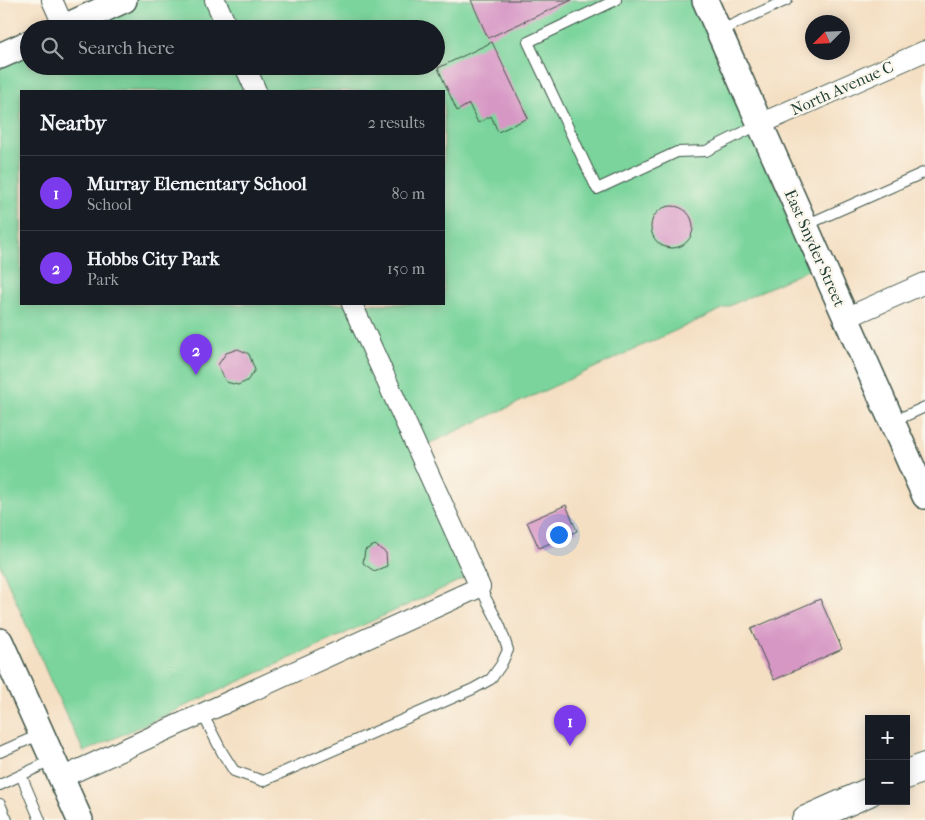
<!DOCTYPE html>
<meta charset="utf-8">
<style>
:root{--surface:#171b24;--page:#20242c;--text:#f1f3f6;--muted:#9ea1a6;--line:#363941;--accent:#7c3aed}
body{margin:0;font-family:"IM FELL French Canon",serif;background:var(--page);color:var(--text)}
.controls{position:absolute;right:15px;bottom:15px;display:grid;overflow:hidden;border-radius:0px;box-shadow:0 2px 12px #0003}
.controls button{width:45px;height:45px;display:grid;place-items:center;padding:0;border:0;border-bottom:1px solid var(--line);background:var(--surface);color:var(--text);font:25px sans-serif}
.compass{position:absolute;left:805px;top:15px;width:45px;height:45px;border-radius:50%;background:var(--surface);box-shadow:0 2px 12px #0003;rotate:246deg}
.you{position:absolute;left:558px;top:534px;width:18px;height:18px;margin:-12px;border:4px solid #fff;border-radius:50%;background:#1a73e8;box-shadow:0 0 0 8px #1a73e833}
.badge{display:grid;place-items:center;width:32px;height:32px;border-radius:50%;background:var(--accent);color:#fff;font-size:16px;font-weight:700}
.pin{position:absolute;translate:-50% -41px;filter:drop-shadow(0 1px 2px #0008)}
.pin::after{content:'';position:absolute;top:26px;width:18px;height:15px;background:inherit;clip-path:polygon(0 0,100% 0,50% 100%)}
.list{margin:0;padding:0;list-style:none}
h2{display:flex;justify-content:space-between;align-items:center;height:65px;margin:0;padding:0 20px;font-size:21px}
h2 small{font-size:16px;font-weight:400;color:var(--muted)}
.list li{display:grid;grid-template-columns:32px 1fr auto;gap:15px;align-items:center;box-sizing:border-box;height:75px;padding:0 20px;border-top:1px solid var(--line)}
.list b{display:block;font-size:19px;white-space:nowrap}
.list p{margin:0;font-size:16px;white-space:nowrap;color:var(--muted)}
.list em{font-size:16px;font-style:normal;color:var(--muted)}
.icon{flex:none;width:28px;height:28px;fill:none;stroke:currentColor;stroke-width:2;stroke-linecap:round;stroke-linejoin:round}
.map{position:relative;flex:none;width:925px;height:820px;overflow:hidden}
.search{position:absolute;background:var(--surface);box-shadow:0 2px 12px #0003;left:20px;top:20px;width:425px;height:55px;display:flex;align-items:center;gap:12px;box-sizing:border-box;padding:0 18px;border-radius:28px;color:var(--muted);font-size:19px}
.panel{position:absolute;background:var(--surface);box-shadow:0 2px 12px #0003;left:20px;top:90px;width:425px;height:215px;border-radius:0px}
.map>svg:first-child{display:block}
.green{fill:#7ad49b;stroke:#4c8868}
.building{fill:#d797c5}
.lines{fill:none;stroke-linecap:round;stroke-linejoin:round}
.service-casing{stroke:#3f5549;stroke-width:12}
.minor-casing{stroke:#3f5549;stroke-width:22}
.tertiary-casing{stroke:#3f5549;stroke-width:28}
.primary-casing{stroke:#3f5549;stroke-width:30}
.service{stroke:#fff;stroke-width:10}
.minor{stroke:#fff;stroke-width:20}
.tertiary{stroke:#fff;stroke-width:25}
.primary{stroke:#fff;stroke-width:28}
.labels{text-anchor:middle;dominant-baseline:central;stroke-width:4.5;stroke-linejoin:round;paint-order:stroke}
.street-label{font-size:16px;fill:#1f3d34;stroke:#fbf7ec}
</style>
<div class="map">
<svg width="925" height="820" viewBox="0 0 925 820">
<rect width="100%" height="100%" fill="#fbf7ec"/>
<filter id="ink" filterUnits="userSpaceOnUse"><feTurbulence type="fractalNoise" baseFrequency=".02" numOctaves="2"/><feDisplacementMap in="SourceGraphic" scale="10" xChannelSelector="R" yChannelSelector="G"/><feConvolveMatrix kernelMatrix="1 2 1 2 8 2 1 2 1" color-interpolation-filters="sRGB"/></filter>
<filter id="wash" filterUnits="userSpaceOnUse"><feTurbulence type="fractalNoise" baseFrequency=".0096" numOctaves="4" result="noise"/><feDisplacementMap in="SourceGraphic" scale="20" xChannelSelector="R" yChannelSelector="G"/><feGaussianBlur stdDeviation="1.12" result="paint"/><feColorMatrix in="noise" values="0 0 0 0 0 0 0 0 0 0 0 0 0 0 0 0 0 1.4 0 .05"/><feComposite in="paint" operator="in"/></filter>
<g filter="url(#wash)">
<rect width="100%" height="100%" fill="#f4dfc3"/>
<g class="green">
<polygon points="128,0 208,0 222,29 68,29"/>
<polygon points="211,0 696,0 812,268 426,445 469,576 414,602 84,752 54,689 0,564 0,61 29,47 29,66 240,66 252,91 21,91 21,304 444,304 444,91 255,91 243,66 436,66 436,29 224,29"/>
</g>
<g id="blocks">
<g class="building">
<polygon points="471,0 572,0 488,38"/>
<polygon points="492,42 528,118 498,132 491,116 478,123 469,104 457,111 438,68"/>
<circle cx="672" cy="227" r="21"/>
<polygon points="238,349 249,354 255,370 247,381 238,385 226,382 218,365 226,353"/>
<polygon points="566,505 577,531 539,548 527,522"/>
<polygon points="375,545 386,553 387,566 374,571 363,563 365,550"/>
<polygon points="820,599 842,649 774,680 751,629"/>
</g>
</g>
</g>
<g filter="url(#ink)">
<use href="#blocks" fill-opacity="0" stroke="#3f5549" stroke-width="1"/>
<g class="lines">
<g class="service-casing">
<g id="service">
<polyline points="616,0 528,42 597,189 677,152 706,151 760,124"/>
<polyline points="719,31 787,0"/>
<polyline points="806,225 925,172"/>
<polyline points="892,422 925,407"/>
<polyline points="202,713 222,752 234,771 263,781 473,689 491,679 501,665 508,650 500,626 480,587"/>
<polyline points="0,752 41,734"/>
<polyline points="21,775 40,820"/>
<polyline points="0,785 53,760"/>
<polyline points="0,804 7,820"/>
</g>
</g>
<g class="minor-casing">
<g id="minor">
<polyline points="52,0 64,27"/>
<polyline points="215,0 228,29"/>
<polyline points="245,66 256,91"/>
<polyline points="760,124 925,51"/>
<polyline points="846,318 925,283"/>
<polyline points="61,778 480,587 352,304"/>
</g>
</g>
<g class="tertiary-casing">
<g id="tertiary">
<polyline points="705,0 925,496"/>
<polyline points="60,29 124,0"/>
<polyline points="0,56 29,43"/>
<polyline points="0,641 80,820"/>
</g>
</g>
<g class="primary-casing">
<g id="primary">
<polyline points="906,775 925,767"/>
<polyline points="806,820 869,792"/>
</g>
</g>
<use href="#service" class="service"/>
<use href="#minor" class="minor"/>
<use href="#tertiary" class="tertiary"/>
<use href="#primary" class="primary"/>
</g>
</g>
<g class="labels">
<g class="street-label">
<text transform="translate(842 88) rotate(-24)">North Avenue C</text>
<text transform="translate(815 248) rotate(66)">East Snyder Street</text>
</g>
</g>
</svg>
<div class="controls">
<button>+</button>
<button>−</button>
</div>
<svg class="compass" viewBox="-18 -18 36 36"><path d="M0-13l5 13h-10z" fill="#e53935"/><path d="M0 13l5-13h-10z" fill="#9ea1a6"/></svg>
<div class="you"></div>
<div class="pin badge" style="left:570px;top:746px">1</div>
<div class="pin badge" style="left:196px;top:375px">2</div>
<div class="search"><svg class="icon" aria-label="search" viewBox="0 0 24 24"><circle cx="10" cy="10" r="6"/><path d="M15 15l6 6"/></svg>Search here</div>
<section class="panel">
<h2>Nearby<small>2 results</small></h2>
<ul class="list">
<li><span class="badge">1</span><div><b>Murray Elementary School</b><p>School</p></div><em>80 m</em></li>
<li><span class="badge">2</span><div><b>Hobbs City Park</b><p>Park</p></div><em>150 m</em></li>
</ul>
</section>
</div>
